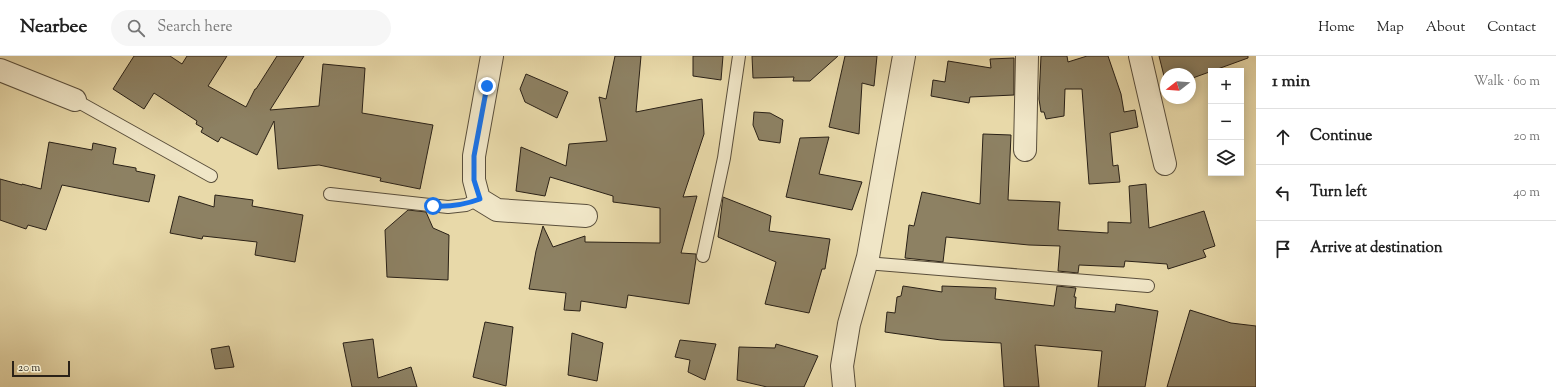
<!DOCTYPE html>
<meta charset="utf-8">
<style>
:root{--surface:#fff;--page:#f6f6f6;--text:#222;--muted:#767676;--line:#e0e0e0}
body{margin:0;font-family:"Sorts Mill Goudy",serif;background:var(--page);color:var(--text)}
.controls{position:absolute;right:12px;top:12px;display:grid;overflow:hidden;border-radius:0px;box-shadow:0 2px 10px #0003}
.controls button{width:36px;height:36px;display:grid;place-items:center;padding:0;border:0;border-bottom:1px solid var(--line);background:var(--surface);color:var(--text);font:20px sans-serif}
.compass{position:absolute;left:1160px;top:12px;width:36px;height:36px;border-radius:50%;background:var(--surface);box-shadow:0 2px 10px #0003;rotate:253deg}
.scale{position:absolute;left:12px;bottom:10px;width:58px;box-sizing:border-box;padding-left:4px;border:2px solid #2a2117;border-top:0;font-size:11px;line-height:14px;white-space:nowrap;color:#2a2117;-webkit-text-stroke:3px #f0e6c7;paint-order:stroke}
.stop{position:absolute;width:12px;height:12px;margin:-9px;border:3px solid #1a73e8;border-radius:50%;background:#fff}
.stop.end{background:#1a73e8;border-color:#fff;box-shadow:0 1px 4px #0008}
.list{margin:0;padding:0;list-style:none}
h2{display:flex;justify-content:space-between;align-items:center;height:52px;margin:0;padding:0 16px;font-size:17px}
h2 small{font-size:13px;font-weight:400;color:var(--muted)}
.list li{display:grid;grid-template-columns:26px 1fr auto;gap:12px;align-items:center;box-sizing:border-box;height:56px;padding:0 16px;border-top:1px solid var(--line)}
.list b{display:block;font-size:15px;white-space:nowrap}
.list em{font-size:13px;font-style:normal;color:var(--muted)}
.icon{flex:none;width:22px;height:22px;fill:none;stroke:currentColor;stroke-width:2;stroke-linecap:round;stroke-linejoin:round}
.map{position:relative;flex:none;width:1256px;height:331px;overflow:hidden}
header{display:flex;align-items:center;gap:24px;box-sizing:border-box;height:56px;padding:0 20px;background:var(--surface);border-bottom:1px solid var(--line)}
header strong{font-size:19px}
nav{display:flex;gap:22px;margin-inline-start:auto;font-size:14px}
.search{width:280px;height:36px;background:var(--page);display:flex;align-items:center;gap:10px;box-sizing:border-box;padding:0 14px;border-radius:22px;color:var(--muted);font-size:15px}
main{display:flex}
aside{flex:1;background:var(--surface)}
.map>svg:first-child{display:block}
.building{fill:#8d8163;stroke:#2a2117}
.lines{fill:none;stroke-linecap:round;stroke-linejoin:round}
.lane-casing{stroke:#5a4f3c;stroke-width:14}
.street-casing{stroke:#5a4f3c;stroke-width:24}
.lane{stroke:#f0e6c7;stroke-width:12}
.street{stroke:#f0e6c7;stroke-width:22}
.route{stroke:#1a73e8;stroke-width:5}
</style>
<header>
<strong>Nearbee</strong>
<div class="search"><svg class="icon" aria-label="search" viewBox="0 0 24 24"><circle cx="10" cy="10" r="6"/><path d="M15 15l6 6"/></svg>Search here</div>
<nav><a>Home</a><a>Map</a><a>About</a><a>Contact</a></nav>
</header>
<main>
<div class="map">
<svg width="1256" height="331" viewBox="0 0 1256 331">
<rect width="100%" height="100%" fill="#e8d9a9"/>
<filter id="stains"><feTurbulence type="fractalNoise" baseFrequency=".005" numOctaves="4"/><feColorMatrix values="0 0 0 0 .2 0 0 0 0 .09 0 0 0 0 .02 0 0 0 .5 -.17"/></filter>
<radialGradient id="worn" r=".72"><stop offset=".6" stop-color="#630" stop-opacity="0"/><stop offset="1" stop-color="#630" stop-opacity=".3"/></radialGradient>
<g class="building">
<polygon points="134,0 170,0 182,8 187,0 227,0 208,30 246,51 255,33 256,33 277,0 304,0 270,54 319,50 323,8 365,12 362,57 433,69 420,133 380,125 381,122 319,109 278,113 274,65 257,99 221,81 218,86 201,76 203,72 196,68 197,65 154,37 144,53 113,33"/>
<polygon points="615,0 641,0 636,56 702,43 704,78 683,141 697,140 681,197 696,198 696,203 689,248 628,239 626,252 581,245 580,255 564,254 566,237 529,233 536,195 543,170 553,191 585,180 585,186 660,187 660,152 613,146 613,140 550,121 545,140 516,135 521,91 566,110 569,88 607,85 599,41 606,43"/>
<polygon points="693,0 723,0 721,24 693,20"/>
<polygon points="752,0 838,0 810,25 793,25 794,21 753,22"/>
<polygon points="845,0 877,0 874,30 862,27 859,78 829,71"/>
<polygon points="1041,0 1067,0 1068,6 1087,0 1108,0 1121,38 1124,56 1135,54 1138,71 1110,77 1113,110 1118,109 1120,126 1089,128 1082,33 1065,33 1064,60 1046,63 1044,56 1041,56 1039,43"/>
<polygon points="1159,0 1248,0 1248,2 1190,23 1190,18 1166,18 1166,28"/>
<polygon points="1014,2 1014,39 970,41 969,47 931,40 933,24 945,26 948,5 991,12 990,3"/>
<polygon points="526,18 568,36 557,62 525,46 520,33"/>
<polygon points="754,56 770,57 783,64 780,87 759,84 753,69"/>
<polygon points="983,78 1011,79 1008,144 1060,146 1058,174 1108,177 1108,166 1131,167 1129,130 1146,128 1149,172 1204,155 1215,190 1203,194 1206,201 1168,213 1167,208 1125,205 1124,211 1079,209 1078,217 1058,215 1060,190 1029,189 946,181 943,206 905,202 909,169 914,170 922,136 980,148"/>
<polygon points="829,81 819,118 862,126 852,154 786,141 800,82"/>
<polygon points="49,86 92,94 93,87 116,92 113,108 136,112 136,115 155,119 149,146 62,129 46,174 28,169 26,173 0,164 0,123 22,129 22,128 41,133"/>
<polygon points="215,139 253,144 252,150 303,159 295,206 255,199 257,186 203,180 202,183 170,177 179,140 214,151"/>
<polygon points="723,141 771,160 769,175 830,183 825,213 822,213 809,257 765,248 776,206 718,181"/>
<polygon points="408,154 426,156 433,172 449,179 448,224 387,221 385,174"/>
<polygon points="903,230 942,236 942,230 996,232 995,243 1054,250 1057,230 1076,232 1074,241 1076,241 1075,252 1115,256 1116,248 1158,255 1145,331 1098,331 1102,295 1035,289 1039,331 1004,331 1001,287 941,284 885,276 887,256 895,257 897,241 901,240"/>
<polygon points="1190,254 1231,267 1256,270 1256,331 1167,331"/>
<polygon points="485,266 513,271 506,330 473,321"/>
<polygon points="572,277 603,287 597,325 568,319"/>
<polygon points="373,283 378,322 411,311 417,331 352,331 343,287"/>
<polygon points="680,284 716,288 705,324 688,316 690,304 675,301"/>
<polygon points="776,288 818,300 804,331 767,331 737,324 739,291 775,292"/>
<polygon points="229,290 234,311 215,313 211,293"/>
</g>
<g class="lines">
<g class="lane-casing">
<g id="lane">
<polyline points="75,44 211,120"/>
<polyline points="330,138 448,151 466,149 479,143"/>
<polyline points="703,200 724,102 739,0"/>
<polyline points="866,207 1148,230"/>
</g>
</g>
<g class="street-casing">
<g id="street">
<polyline points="492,0 474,100 474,124 479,143 497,154 586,160"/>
<polyline points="1140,0 1165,108"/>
<polyline points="0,14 75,44"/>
<polyline points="1025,94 1027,0"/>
<polyline points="844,331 842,310 849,268 868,201 904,0"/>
</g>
</g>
<use href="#lane" class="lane"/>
<use href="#street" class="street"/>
</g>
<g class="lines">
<path class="route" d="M433,150C450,151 464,149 480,143L474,124V100L487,30"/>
</g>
<rect width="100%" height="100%" filter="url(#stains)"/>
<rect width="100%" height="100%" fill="url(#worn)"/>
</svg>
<div class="controls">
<button>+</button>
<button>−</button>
<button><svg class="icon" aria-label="layers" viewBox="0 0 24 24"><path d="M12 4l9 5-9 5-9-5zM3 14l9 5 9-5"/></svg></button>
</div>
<svg class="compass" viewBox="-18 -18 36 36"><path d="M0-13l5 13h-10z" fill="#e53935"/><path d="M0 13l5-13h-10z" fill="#767676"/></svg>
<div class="scale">20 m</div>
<div class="stop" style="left:433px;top:150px"></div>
<div class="stop end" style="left:487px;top:30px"></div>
</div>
<aside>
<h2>1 min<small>Walk · 60 m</small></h2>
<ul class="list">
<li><svg class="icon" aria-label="ahead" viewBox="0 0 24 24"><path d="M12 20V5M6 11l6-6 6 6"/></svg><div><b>Continue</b></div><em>20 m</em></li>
<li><svg class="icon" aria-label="left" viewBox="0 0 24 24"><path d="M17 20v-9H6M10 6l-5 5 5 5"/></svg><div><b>Turn left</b></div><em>40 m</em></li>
<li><svg class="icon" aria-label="arrive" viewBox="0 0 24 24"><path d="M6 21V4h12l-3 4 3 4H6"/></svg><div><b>Arrive at destination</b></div></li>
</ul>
</aside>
</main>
